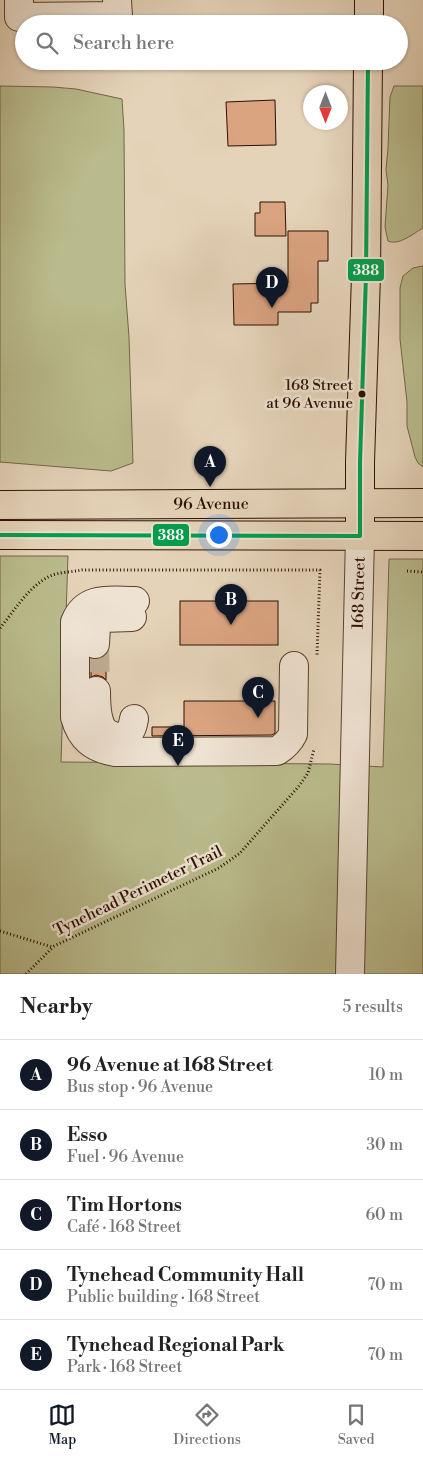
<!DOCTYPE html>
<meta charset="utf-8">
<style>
:root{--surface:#fff;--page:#f6f6f6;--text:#222;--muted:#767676;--line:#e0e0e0;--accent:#111827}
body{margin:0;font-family:"Libre Bodoni",serif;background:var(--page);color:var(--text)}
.compass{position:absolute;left:303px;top:85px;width:45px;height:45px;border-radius:50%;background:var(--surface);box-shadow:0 1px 4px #0004;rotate:180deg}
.you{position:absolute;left:218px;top:534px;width:18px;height:18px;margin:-12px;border:4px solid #fff;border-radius:50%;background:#1a73e8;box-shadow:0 0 0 8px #1a73e833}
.badge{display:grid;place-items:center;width:32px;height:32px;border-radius:50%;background:var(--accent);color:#fff;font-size:16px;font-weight:700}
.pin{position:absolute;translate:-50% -41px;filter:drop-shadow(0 1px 2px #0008)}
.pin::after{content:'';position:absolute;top:26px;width:18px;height:15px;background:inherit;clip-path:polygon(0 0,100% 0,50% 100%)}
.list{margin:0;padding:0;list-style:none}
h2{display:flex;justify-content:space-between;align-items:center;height:65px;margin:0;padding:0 20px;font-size:21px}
h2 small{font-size:16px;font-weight:400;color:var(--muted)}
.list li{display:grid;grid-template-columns:32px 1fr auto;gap:15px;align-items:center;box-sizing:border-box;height:70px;padding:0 20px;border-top:1px solid var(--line)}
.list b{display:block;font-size:19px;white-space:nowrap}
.list p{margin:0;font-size:16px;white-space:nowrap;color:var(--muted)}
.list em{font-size:16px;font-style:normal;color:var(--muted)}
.icon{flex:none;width:28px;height:28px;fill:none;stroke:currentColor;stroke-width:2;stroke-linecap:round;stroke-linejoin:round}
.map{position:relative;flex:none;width:423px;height:974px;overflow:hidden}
.search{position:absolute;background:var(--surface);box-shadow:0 1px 4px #0004;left:15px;right:15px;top:15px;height:55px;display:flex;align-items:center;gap:12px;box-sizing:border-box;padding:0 18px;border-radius:28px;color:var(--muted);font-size:19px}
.sheet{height:415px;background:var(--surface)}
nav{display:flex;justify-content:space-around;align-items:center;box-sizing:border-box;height:70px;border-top:1px solid var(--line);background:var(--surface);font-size:14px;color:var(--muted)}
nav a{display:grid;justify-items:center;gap:2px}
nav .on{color:var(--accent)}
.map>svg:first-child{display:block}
.green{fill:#b9bb8c;stroke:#726646}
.building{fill:#dba481;stroke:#2b1000}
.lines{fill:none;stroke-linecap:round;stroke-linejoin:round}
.minor-tunnel{stroke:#c0ac94;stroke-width:28;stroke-dasharray:28 14;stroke-linecap:butt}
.minor-casing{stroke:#5a412e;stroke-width:30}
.major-casing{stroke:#2b1000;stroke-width:30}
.path{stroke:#2b1000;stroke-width:3;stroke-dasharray:1 2.5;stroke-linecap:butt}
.minor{stroke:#eee2d2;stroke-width:28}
.major{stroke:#e5d3b9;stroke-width:28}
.bus-1-casing{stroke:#eee2d2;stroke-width:8}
.bus-1{stroke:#029e4d;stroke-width:4}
.bus-dot{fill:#2b1000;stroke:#eee2d2;stroke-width:2}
.labels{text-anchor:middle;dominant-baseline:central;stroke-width:5;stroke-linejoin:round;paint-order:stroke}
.bus-label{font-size:15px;fill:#2b1000;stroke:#eee2d2;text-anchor:end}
.street-label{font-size:16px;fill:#2b1000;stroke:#eee2d2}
.line-badge{stroke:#eee2d2;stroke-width:2}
.badge-label{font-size:14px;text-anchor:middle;font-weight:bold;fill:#fff}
</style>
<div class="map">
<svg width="423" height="974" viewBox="0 0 423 974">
<rect width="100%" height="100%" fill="#e5d3b9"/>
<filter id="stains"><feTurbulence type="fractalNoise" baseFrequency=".004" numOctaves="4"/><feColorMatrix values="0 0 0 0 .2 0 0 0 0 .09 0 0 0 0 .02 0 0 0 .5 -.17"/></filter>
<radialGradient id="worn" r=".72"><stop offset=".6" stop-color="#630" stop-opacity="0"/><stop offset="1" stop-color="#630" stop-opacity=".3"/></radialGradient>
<g class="green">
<polygon points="0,86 53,87 76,89 122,99 124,130 125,284 129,337 133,463 111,471 0,462"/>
<path d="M394,86H423V228C414,233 399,246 388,241L385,227L388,185L386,170L388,148L390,97Z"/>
<polygon points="423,266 423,467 418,463 415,457 407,426 407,402 400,339 400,288 403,276 413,268"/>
<polygon points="0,556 68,556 61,762 330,764 383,767 389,559 423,559 423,974 0,974"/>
</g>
<g class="building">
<polygon points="275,100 276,145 228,146 226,102"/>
<polygon points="260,202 285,202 286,236 255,236 255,213 260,213"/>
<polygon points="288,231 328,231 328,261 318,261 318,303 311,303 311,312 278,312 278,325 234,325 233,284 288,283"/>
<rect x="180" y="601" width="98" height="44"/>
<polygon points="106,655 106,680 103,677 96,675 91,677 91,659 95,660 102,658"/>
<polygon points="184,701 275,701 275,733 272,735 152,736 152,727 184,727"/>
</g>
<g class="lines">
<polyline class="minor-tunnel" points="95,644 96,691"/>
<g class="minor-casing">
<g id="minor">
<polyline points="19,0 19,17 118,16 117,0"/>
<path d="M135,601C111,601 86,595 75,622V717C81,739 93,748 115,752L277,751C285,746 289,742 293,734L294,666"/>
<polyline points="95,644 96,626 101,618 132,617"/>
<path d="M96,691C96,703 96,716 101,726C105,735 120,741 128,733C132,730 133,724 134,719"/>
<path id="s1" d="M350,974L360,536"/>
</g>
</g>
<g class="major-casing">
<g id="major">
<polyline points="369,24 369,0"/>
<path id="s2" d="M0,505L423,503"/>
<polyline points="0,535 423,536"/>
<polyline points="360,536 360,462 366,275 368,61"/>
</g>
</g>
<g class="path">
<polyline points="407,571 423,572"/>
<path d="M0,628C15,610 28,587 50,576C59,572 72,572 82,570H320L317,656"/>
<polyline points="0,931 52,947 219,868 240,853 299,786 308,773 314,749"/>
<polyline points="26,974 52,948"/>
</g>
<use href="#minor" class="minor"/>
<use href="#major" class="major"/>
<g class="bus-1-casing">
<polyline id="bus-1" points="0,535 360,536 360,462 366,275 368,61"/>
</g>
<use href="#bus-1" class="bus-1"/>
</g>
<circle class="bus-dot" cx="362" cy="394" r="4.5"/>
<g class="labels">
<g class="bus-label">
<text x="353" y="385">168 Street<tspan x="353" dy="18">at 96 Avenue</tspan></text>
</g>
<g class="street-label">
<text stroke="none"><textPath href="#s2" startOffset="211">96 Avenue</textPath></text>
<text stroke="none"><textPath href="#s1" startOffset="381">168 Street</textPath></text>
<text transform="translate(138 891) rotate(-26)">Tynehead Perimeter Trail</text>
</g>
</g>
<g class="line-badge">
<rect x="347" y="258" width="38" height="24" rx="5" fill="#029e4d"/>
<rect x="152" y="523" width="38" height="24" rx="5" fill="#029e4d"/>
</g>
<g class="badge-label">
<text x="366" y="275">388</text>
<text x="171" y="540">388</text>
</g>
<rect width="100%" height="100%" filter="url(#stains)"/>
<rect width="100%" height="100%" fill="url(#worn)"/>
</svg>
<svg class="compass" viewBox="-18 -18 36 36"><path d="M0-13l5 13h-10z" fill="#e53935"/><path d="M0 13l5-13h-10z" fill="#767676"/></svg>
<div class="you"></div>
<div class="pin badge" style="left:210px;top:487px">A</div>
<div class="pin badge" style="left:231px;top:625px">B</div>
<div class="pin badge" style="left:258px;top:718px">C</div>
<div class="pin badge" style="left:272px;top:308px">D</div>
<div class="pin badge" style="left:178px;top:766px">E</div>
<div class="search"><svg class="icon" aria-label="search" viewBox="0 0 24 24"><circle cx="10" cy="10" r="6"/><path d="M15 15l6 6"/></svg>Search here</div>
</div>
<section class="sheet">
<h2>Nearby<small>5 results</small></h2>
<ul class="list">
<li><span class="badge">A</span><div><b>96 Avenue at 168 Street</b><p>Bus stop · 96 Avenue</p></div><em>10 m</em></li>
<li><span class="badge">B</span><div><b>Esso</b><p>Fuel · 96 Avenue</p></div><em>30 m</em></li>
<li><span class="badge">C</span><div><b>Tim Hortons</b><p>Café · 168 Street</p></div><em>60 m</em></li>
<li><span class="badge">D</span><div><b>Tynehead Community Hall</b><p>Public building · 168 Street</p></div><em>70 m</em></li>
<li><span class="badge">E</span><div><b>Tynehead Regional Park</b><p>Park · 168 Street</p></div><em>70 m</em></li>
</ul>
</section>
<nav>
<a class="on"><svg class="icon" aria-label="map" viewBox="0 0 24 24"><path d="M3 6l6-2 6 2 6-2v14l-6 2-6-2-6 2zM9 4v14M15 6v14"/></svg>Map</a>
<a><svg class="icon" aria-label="directions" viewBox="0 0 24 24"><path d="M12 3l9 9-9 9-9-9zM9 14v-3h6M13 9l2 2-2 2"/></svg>Directions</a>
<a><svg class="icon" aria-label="saved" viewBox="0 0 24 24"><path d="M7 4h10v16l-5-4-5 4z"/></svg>Saved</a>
</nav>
